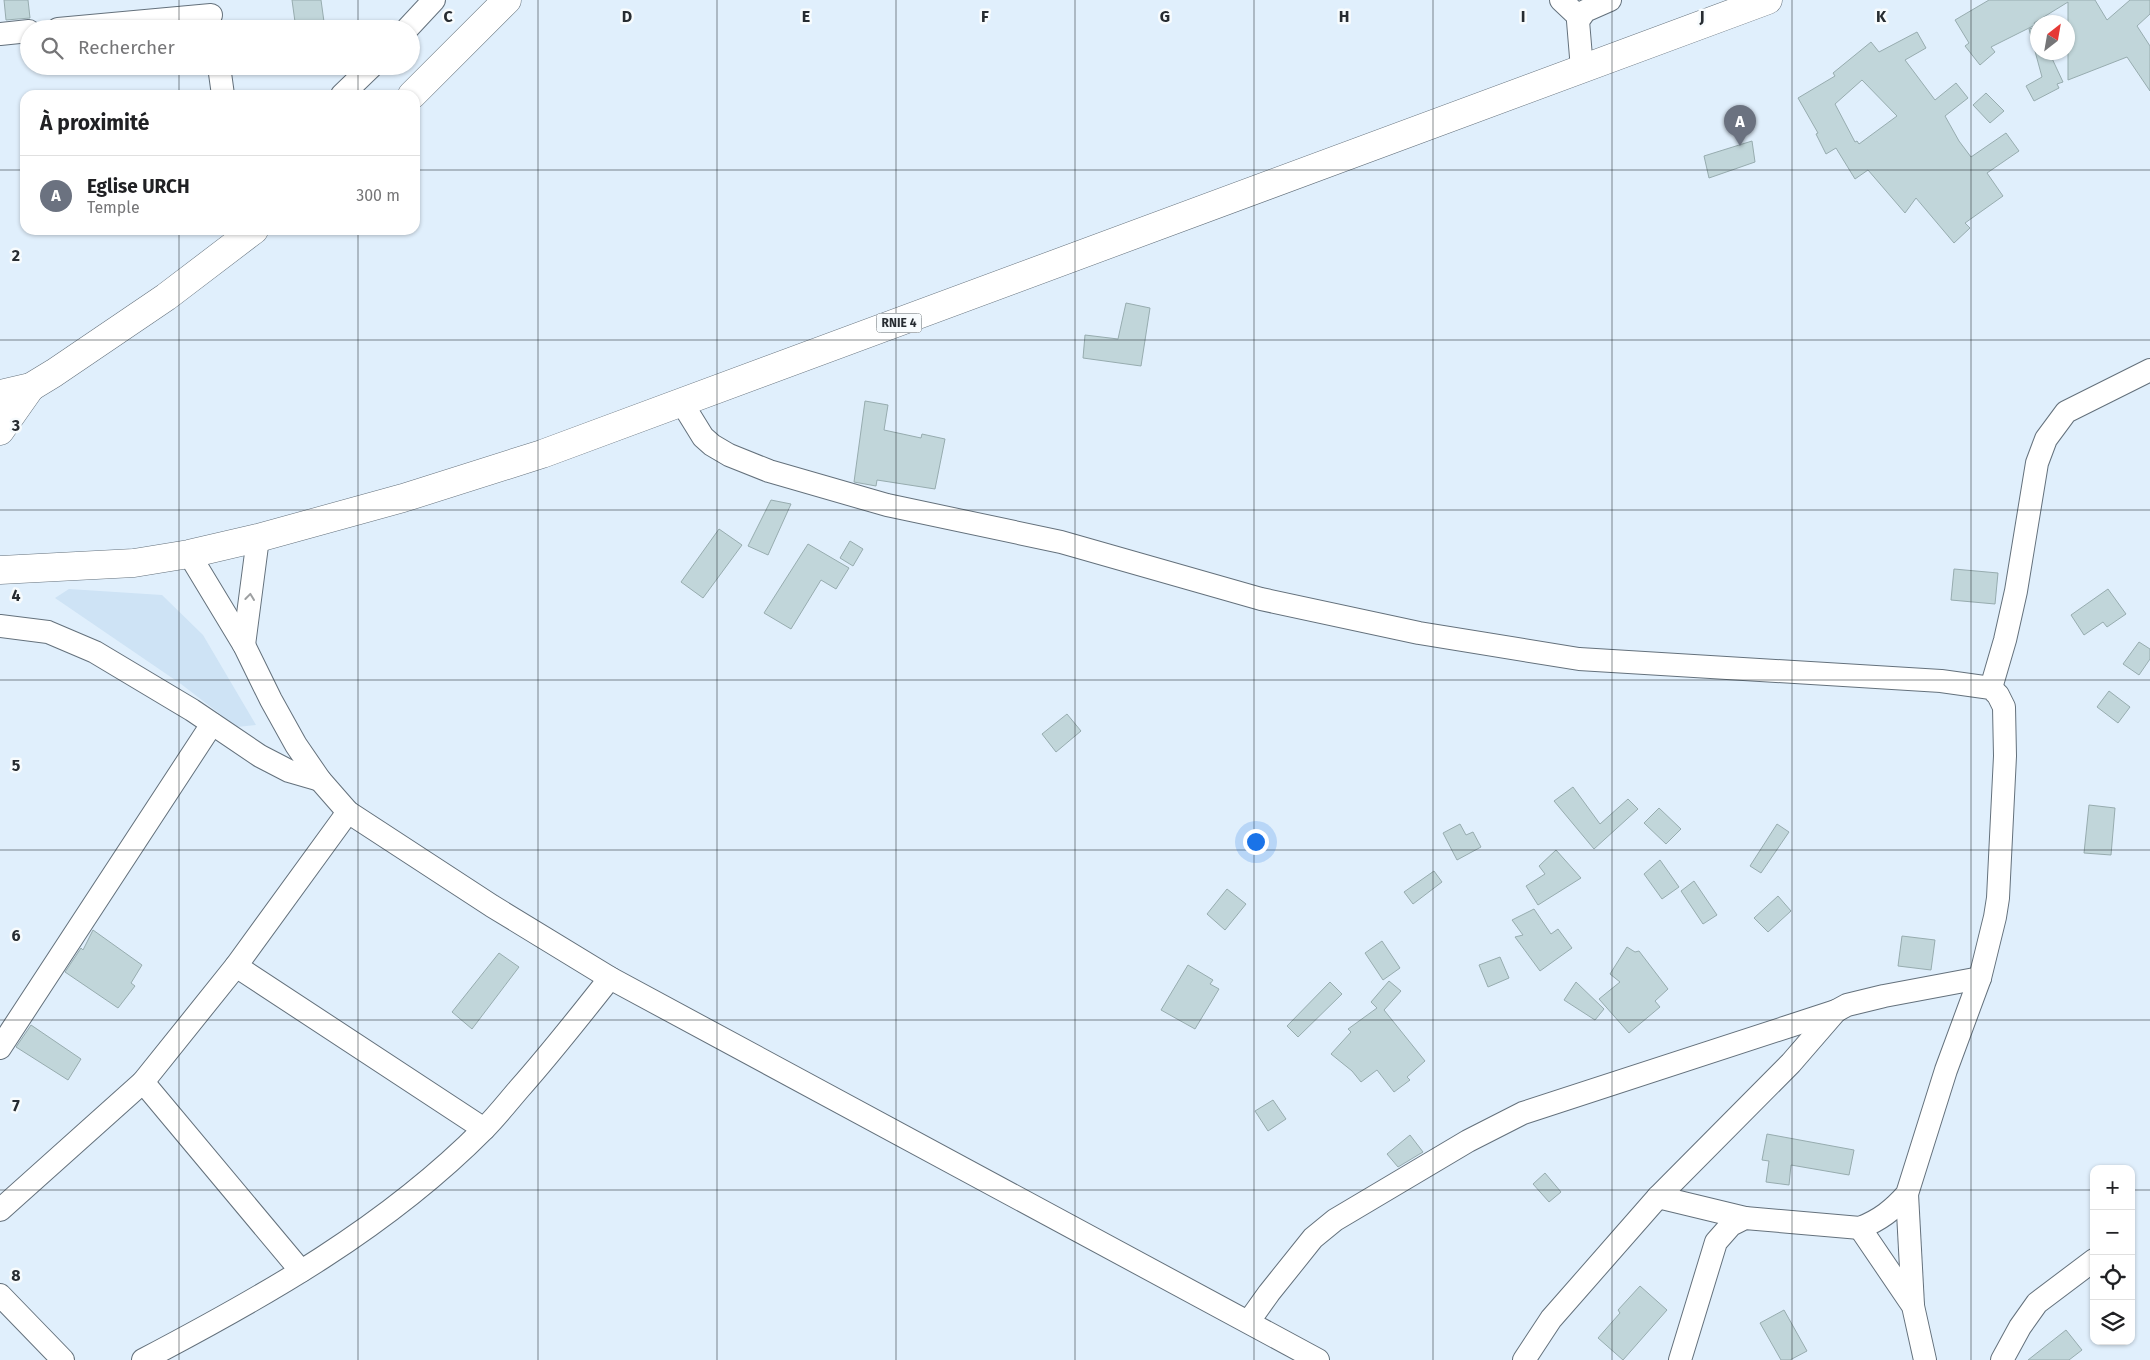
<!DOCTYPE html>
<html lang="fr">
<meta charset="utf-8">
<style>
:root{--surface:#fff;--page:#f2f2f2;--text:#202124;--muted:#757577;--line:#e0e0e0;--accent:#8b6001}
body{margin:0;font-family:"Fira Sans",sans-serif;background:var(--page);color:var(--text)}
.controls{position:absolute;right:15px;bottom:15px;display:grid;overflow:hidden;border-radius:10px;box-shadow:0 1px 4px #0004}
.controls button{width:45px;height:45px;display:grid;place-items:center;padding:0;border:0;border-bottom:1px solid var(--line);background:var(--surface);color:var(--text);font:25px sans-serif}
.compass{position:absolute;left:2030px;top:15px;width:45px;height:45px;border-radius:50%;background:var(--surface);box-shadow:0 1px 4px #0004;rotate:31deg}
.you{position:absolute;left:1255px;top:841px;width:18px;height:18px;margin:-12px;border:4px solid #fff;border-radius:50%;background:#1a73e8;box-shadow:0 0 0 8px #1a73e833}
.badge{display:grid;place-items:center;width:32px;height:32px;border-radius:50%;background:var(--accent);color:#fff;font-size:16px;font-weight:700}
.pin{position:absolute;translate:-50% -41px;filter:drop-shadow(0 1px 2px #0008)}
.pin::after{content:'';position:absolute;top:26px;width:18px;height:15px;background:inherit;clip-path:polygon(0 0,100% 0,50% 100%)}
.list{margin:0;padding:0;list-style:none}
h2{display:flex;justify-content:space-between;align-items:center;height:65px;margin:0;padding:0 20px;font-size:21px}
h2 small{font-size:16px;font-weight:400;color:var(--muted)}
.list li{display:grid;grid-template-columns:32px 1fr auto;gap:15px;align-items:center;box-sizing:border-box;height:80px;padding:0 20px;border-top:1px solid var(--line)}
.list b{display:block;font-size:19px;white-space:nowrap}
.list p{margin:0;font-size:16px;white-space:nowrap;color:var(--muted)}
.list em{font-size:16px;font-style:normal;color:var(--muted)}
.icon{flex:none;width:28px;height:28px;fill:none;stroke:currentColor;stroke-width:2;stroke-linecap:round;stroke-linejoin:round}
.map{position:relative;flex:none;width:2150px;height:1360px;overflow:hidden}
.search{position:absolute;background:var(--surface);box-shadow:0 1px 4px #0004;left:20px;top:20px;width:400px;height:55px;display:flex;align-items:center;gap:12px;box-sizing:border-box;padding:0 18px;border-radius:28px;color:var(--muted);font-size:19px}
.panel{position:absolute;background:var(--surface);box-shadow:0 1px 4px #0004;left:20px;top:90px;width:400px;height:145px;border-radius:15px}
.map>svg:first-child{display:block}
.built{fill:#cee3f5}
.building{fill:#c1d6da;stroke:#97acaf;fill-rule:evenodd}
.lines{fill:none;stroke-linecap:round;stroke-linejoin:round}
.street-casing{stroke:#64717c;stroke-width:24}
.secondary-casing{stroke:#64717c;stroke-width:29}
.primary-casing{stroke:#64717c;stroke-width:29}
.street{stroke:#fff;stroke-width:22}
.secondary{stroke:#fff;stroke-width:28}
.primary{stroke:#fff;stroke-width:28}
.oneway{stroke:#9ea0a2}
.grid{fill:none;stroke:#272c31;stroke-width:1;stroke-opacity:0.55}
.labels{text-anchor:middle;dominant-baseline:central;stroke-width:5;stroke-linejoin:round;paint-order:stroke}
.shield{fill:#f7fbfd;stroke:#656a6e;stroke-width:1}
.shield-label{font-size:12px;font-weight:bold;fill:#272c31}
.grid-label{font-size:16px;text-anchor:middle;font-weight:bold;fill:#272c31;stroke:#f7fbfd;stroke-width:5;stroke-linejoin:round;paint-order:stroke}
</style>
<div class="map">
<svg width="2150" height="1360" viewBox="0 0 2150 1360">
<rect width="100%" height="100%" fill="#e0effc"/>
<polygon class="built" points="69,589 162,595 203,635 256,725 237,727 181,684 55,598"/>
<g class="building">
<polygon points="4,0 28,0 30,18 6,20"/>
<polygon points="292,0 321,0 325,29 296,29"/>
<polygon points="1989,0 2095,0 2107,20 2130,0 2150,0 2150,14 2137,26 2150,46 2150,91 2127,57 2068,80 2068,2 2034,23 2035,25 1991,47 1995,52 1980,65 1965,46 1969,43 1955,20"/>
<polygon points="2036,27 2038,52 2049,52 2063,82 2057,84 2059,88 2034,101 2026,86 2042,77 2029,29"/>
<path d="M1917,32L1926,48L1905,60L1935,100L1956,83L1968,98L1945,116L1959,141L1971,157L2006,133L2019,151L1987,173L2003,196L1965,223L1970,228L1954,243L1916,198L1905,213L1868,170L1855,179L1836,148L1826,154L1816,134L1818,133L1798,98L1835,76L1833,73L1871,42L1879,52ZM1862,80L1897,116L1859,144L1857,141L1855,142L1835,104Z"/>
<polygon points="1986,93 2004,111 1990,123 1973,105"/>
<polygon points="1752,141 1755,162 1709,178 1704,156"/>
<polygon points="1126,303 1150,308 1141,366 1083,358 1085,335 1118,339"/>
<polygon points="865,401 888,405 884,430 921,438 922,434 945,439 935,489 877,480 876,486 854,482"/>
<polygon points="771,500 791,504 768,555 748,546"/>
<polygon points="719,529 742,545 703,598 681,582"/>
<polygon points="850,541 863,549 853,566 840,558"/>
<polygon points="808,544 849,568 836,589 821,580 791,629 764,613"/>
<polygon points="1954,569 1998,573 1995,604 1951,600"/>
<polygon points="2108,589 2126,614 2107,627 2103,622 2084,635 2071,615"/>
<polygon points="2139,642 2150,649 2150,659 2139,675 2123,664"/>
<polygon points="2109,691 2130,707 2118,723 2097,707"/>
<polygon points="1067,714 1081,731 1056,752 1042,734"/>
<polygon points="1573,787 1600,824 1628,799 1638,809 1594,849 1554,801"/>
<polygon points="2089,805 2115,808 2111,855 2084,853"/>
<polygon points="1659,808 1681,829 1666,844 1644,823"/>
<polygon points="1460,824 1466,835 1473,832 1481,847 1457,860 1443,833"/>
<polygon points="1777,824 1789,832 1761,873 1750,866"/>
<polygon points="1556,850 1581,878 1538,905 1526,886 1545,874 1539,866"/>
<polygon points="1660,860 1679,887 1662,899 1644,874"/>
<polygon points="1434,871 1442,882 1413,904 1404,892"/>
<polygon points="1694,881 1717,915 1703,924 1681,891"/>
<polygon points="1227,889 1246,904 1225,930 1207,914"/>
<polygon points="1778,896 1791,911 1768,932 1754,918"/>
<polygon points="1534,909 1551,934 1558,929 1572,948 1540,971 1515,937 1523,935 1512,920"/>
<polygon points="93,930 142,965 131,983 135,986 118,1008 65,972 81,948 83,950"/>
<polygon points="1902,936 1935,940 1931,970 1898,966"/>
<polygon points="1382,941 1400,968 1383,980 1365,953"/>
<polygon points="1627,947 1635,952 1639,951 1668,989 1655,1001 1660,1007 1629,1033 1599,999 1620,982 1610,974"/>
<polygon points="499,953 519,967 472,1029 452,1012"/>
<polygon points="1500,957 1509,978 1488,987 1479,965"/>
<polygon points="1188,965 1213,980 1210,984 1219,989 1195,1029 1161,1010"/>
<polygon points="1389,981 1401,991 1384,1010 1425,1061 1407,1077 1410,1080 1394,1092 1377,1070 1361,1082 1352,1071 1331,1054 1351,1032 1348,1029 1377,1008 1371,1002"/>
<polygon points="1330,982 1342,994 1298,1037 1287,1026"/>
<polygon points="1576,982 1604,1009 1595,1020 1564,1000"/>
<polygon points="31,1025 81,1059 68,1080 16,1047"/>
<polygon points="1273,1100 1286,1119 1268,1131 1255,1111"/>
<polygon points="1767,1134 1854,1150 1849,1175 1791,1165 1789,1185 1766,1182 1769,1161 1762,1160"/>
<polygon points="1410,1135 1423,1152 1398,1167 1387,1154"/>
<polygon points="1545,1173 1561,1192 1549,1202 1533,1184"/>
<polygon points="1640,1286 1667,1310 1623,1360 1598,1338 1620,1313 1618,1310"/>
<polygon points="1784,1310 1807,1351 1790,1360 1781,1360 1760,1323"/>
<polygon points="2066,1330 2082,1350 2069,1360 2028,1360"/>
</g>
<g class="lines">
<g class="street-casing">
<g id="street">
<polyline points="1561,0 1579,17"/>
<polyline points="58,29 211,15"/>
<polyline points="407,29 434,0"/>
<polyline points="0,34 29,31"/>
<polyline points="219,66 223,95"/>
<polyline points="1582,69 1578,21 1585,11 1610,0"/>
<polyline points="342,95 372,66"/>
<path d="M682,403L703,437L712,445L729,455L769,471L887,505L1061,542L1261,599L1419,633L1579,659L1941,681L1991,688L1998,695L2004,707L2005,756L1998,898L1995,917L1980,978L1946,1070L1907,1194C1893,1210 1880,1220 1860,1228L1745,1218L1731,1225L1716,1242L1680,1360"/>
<polyline points="189,554 244,645 271,700 296,745 320,780 348,812 492,906 610,978 1318,1360"/>
<polyline points="0,626 48,632 95,652 192,710 260,756 289,771 320,780"/>
<polyline points="244,645 258,538"/>
<polyline points="1991,688 2005,640 2016,591 2037,463 2046,439 2066,412 2150,370"/>
<polyline points="236,966 484,1129"/>
<polyline points="0,1048 212,724"/>
<polyline points="143,1082 301,1271"/>
<polyline points="1907,1194 1913,1305"/>
<polyline points="1658,1197 1745,1218"/>
<polyline points="0,1210 143,1082 236,966 348,812"/>
<polyline points="1860,1228 1913,1306 1925,1360"/>
<polyline points="0,1295 63,1360"/>
<polyline points="1249,1321 1269,1293 1313,1238 1335,1220 1468,1141 1523,1113 1836,1011"/>
<path d="M143,1360C265,1296 386,1228 484,1129C496,1117 507,1103 519,1089C551,1053 580,1016 610,978"/>
<polyline points="1524,1360 1551,1319 1658,1197 1791,1063 1836,1011 1847,1005 1884,996 1980,978"/>
<polyline points="2002,1360 2020,1327 2037,1303 2094,1260"/>
</g>
</g>
<g class="secondary-casing">
<g id="secondary">
<polyline points="412,95 507,0"/>
<polyline points="0,394 31,387 54,373 166,297 254,230"/>
<polyline points="0,431 31,387"/>
</g>
</g>
<g class="primary-casing">
<polyline id="primary" points="0,570 134,563 189,554 258,538 403,498 542,454 1768,0"/>
</g>
<use href="#street" class="street"/>
<use href="#secondary" class="secondary"/>
<use href="#primary" class="primary"/>
</g>
<defs><path id="oneway-chevron" d="M-2-3.5L2.5 0L-2 3.5" fill="none" stroke-width="1.6" stroke-linecap="round" stroke-linejoin="round" transform="scale(1.25)"/></defs>
<use class="oneway" href="#oneway-chevron" transform="translate(250 597) rotate(-83)"/>
<path class="grid" d="M179,0V29M358,0V29M538,0V1360M717,0V1360M896,0V1360M1075,0V1360M1254,0V1360M1433,0V1360M1612,0V1360M1792,0V1360M1971,0V1360M179,66V95M358,66V95M0,170H25M415,170H2150M179,230V1360M358,230V1360M0,340H2150M0,510H2150M0,680H2150M0,850H2150M0,1020H2150M0,1190H2094M2131,1190H2150"/>
<g class="labels">
<rect class="shield" x="876.5" y="313.5" width="45" height="19" rx="4"/>
<g class="shield-label">
<text x="899" y="323">RNIE 4</text>
</g>
</g>
<g class="grid-label">
<text x="448" y="22">C</text>
<text x="627" y="22">D</text>
<text x="806" y="22">E</text>
<text x="985" y="22">F</text>
<text x="1165" y="22">G</text>
<text x="1344" y="22">H</text>
<text x="1523" y="22">I</text>
<text x="1702" y="22">J</text>
<text x="1881" y="22">K</text>
<text x="16" y="261">2</text>
<text x="16" y="431">3</text>
<text x="16" y="601">4</text>
<text x="16" y="771">5</text>
<text x="16" y="941">6</text>
<text x="16" y="1111">7</text>
<text x="16" y="1281">8</text>
</g>
</svg>
<div class="controls">
<button>+</button>
<button>−</button>
<button><svg class="icon" aria-label="locate" viewBox="0 0 24 24"><circle cx="12" cy="12" r="6"/><path d="M12 2v4M12 18v4M2 12h4M18 12h4"/></svg></button>
<button><svg class="icon" aria-label="layers" viewBox="0 0 24 24"><path d="M12 4l9 5-9 5-9-5zM3 14l9 5 9-5"/></svg></button>
</div>
<svg class="compass" viewBox="-18 -18 36 36"><path d="M0-13l5 13h-10z" fill="#e53935"/><path d="M0 13l5-13h-10z" fill="#757577"/></svg>
<div class="you"></div>
<div class="pin badge" style="left:1740px;top:146px;background:#6b7280">A</div>
<div class="search"><svg class="icon" aria-label="search" viewBox="0 0 24 24"><circle cx="10" cy="10" r="6"/><path d="M15 15l6 6"/></svg>Rechercher</div>
<section class="panel">
<h2>À proximité<small></small></h2>
<ul class="list">
<li><span class="badge" style="background:#6b7280">A</span><div><b>Eglise URCH</b><p>Temple</p></div><em>300 m</em></li>
</ul>
</section>
</div>
